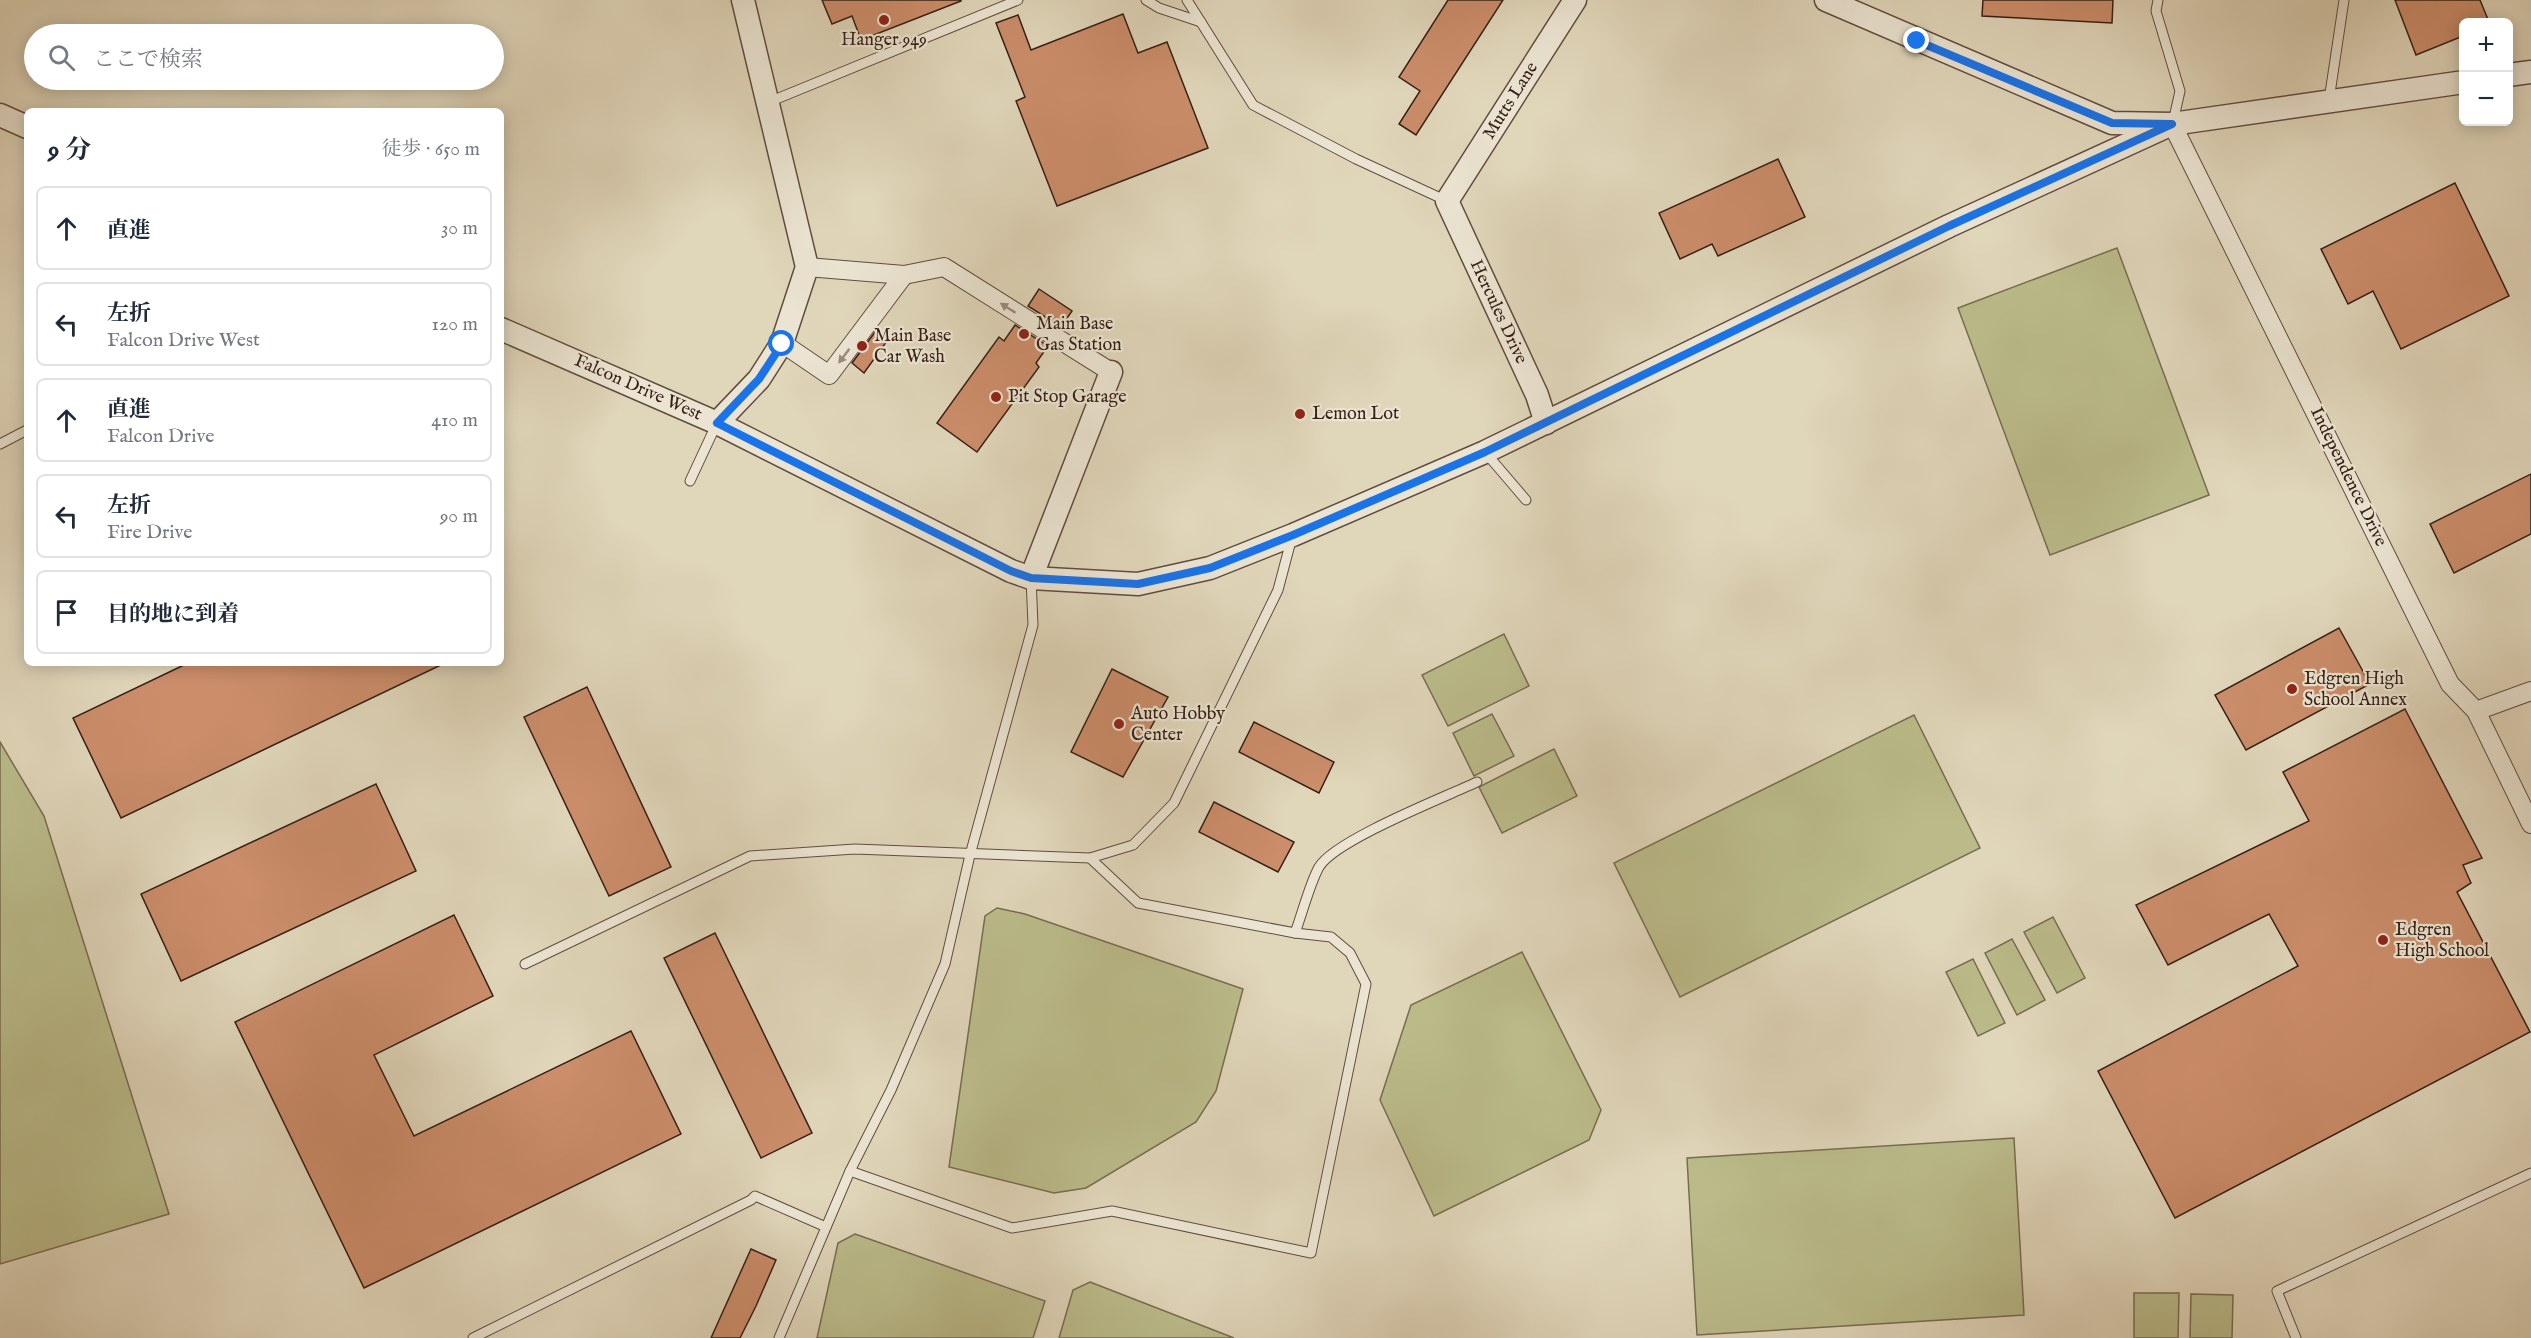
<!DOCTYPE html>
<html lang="ja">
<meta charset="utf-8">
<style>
:root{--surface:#fff;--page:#f6f6f7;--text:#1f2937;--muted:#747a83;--line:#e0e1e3}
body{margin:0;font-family:"IM FELL English","Noto Serif JP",serif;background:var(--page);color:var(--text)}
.controls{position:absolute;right:18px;top:18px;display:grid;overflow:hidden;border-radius:9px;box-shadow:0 3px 15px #0003}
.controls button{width:54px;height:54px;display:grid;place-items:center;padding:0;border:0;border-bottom:2px solid var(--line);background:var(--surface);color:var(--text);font:30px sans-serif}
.stop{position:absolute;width:18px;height:18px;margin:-14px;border:4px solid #1a73e8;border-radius:50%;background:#fff}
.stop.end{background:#1a73e8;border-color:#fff;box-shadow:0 2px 6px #0008}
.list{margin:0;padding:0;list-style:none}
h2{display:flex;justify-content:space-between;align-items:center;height:78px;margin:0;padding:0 24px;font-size:26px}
h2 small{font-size:20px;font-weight:400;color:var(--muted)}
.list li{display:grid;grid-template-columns:39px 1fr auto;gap:18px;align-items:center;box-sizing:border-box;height:84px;margin:0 12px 12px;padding:0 12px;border:2px solid var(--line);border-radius:9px}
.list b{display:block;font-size:22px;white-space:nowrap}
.list p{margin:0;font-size:20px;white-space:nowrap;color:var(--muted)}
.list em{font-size:20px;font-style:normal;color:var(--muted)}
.icon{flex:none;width:33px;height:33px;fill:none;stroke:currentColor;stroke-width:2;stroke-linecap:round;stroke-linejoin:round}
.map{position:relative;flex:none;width:2531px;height:1338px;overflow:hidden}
.search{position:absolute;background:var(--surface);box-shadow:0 3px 15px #0003;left:24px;top:24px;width:480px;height:66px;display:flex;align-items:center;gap:15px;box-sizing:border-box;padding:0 21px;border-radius:33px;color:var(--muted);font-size:22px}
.panel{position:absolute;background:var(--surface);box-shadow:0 3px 15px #0003;left:24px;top:108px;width:480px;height:558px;border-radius:9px}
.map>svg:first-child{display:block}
.green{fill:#bbbb8a;stroke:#786d50;stroke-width:1.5}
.building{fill:#cb8d6a;stroke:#361f15;stroke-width:1.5}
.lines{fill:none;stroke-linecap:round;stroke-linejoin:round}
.service-casing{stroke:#604d3e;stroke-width:11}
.minor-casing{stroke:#604d3e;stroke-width:20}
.tertiary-casing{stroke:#604d3e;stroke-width:25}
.service{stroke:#ebe4d2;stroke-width:9}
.minor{stroke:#ebe4d2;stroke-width:18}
.tertiary{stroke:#ebe4d2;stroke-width:22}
.oneway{fill:#9a8b7d}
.route{stroke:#1a73e8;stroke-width:8}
.poi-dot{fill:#8f2418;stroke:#ebe4d2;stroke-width:2}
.labels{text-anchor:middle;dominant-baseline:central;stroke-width:4.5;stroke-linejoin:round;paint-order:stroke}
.poi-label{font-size:18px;fill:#361f15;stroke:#ebe4d2;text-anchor:start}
.street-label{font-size:18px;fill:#361f15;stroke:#ebe4d2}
</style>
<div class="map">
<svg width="2531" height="1338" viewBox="0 0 2531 1338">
<rect width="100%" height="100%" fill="#e0d6ba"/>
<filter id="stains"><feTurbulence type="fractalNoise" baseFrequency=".00333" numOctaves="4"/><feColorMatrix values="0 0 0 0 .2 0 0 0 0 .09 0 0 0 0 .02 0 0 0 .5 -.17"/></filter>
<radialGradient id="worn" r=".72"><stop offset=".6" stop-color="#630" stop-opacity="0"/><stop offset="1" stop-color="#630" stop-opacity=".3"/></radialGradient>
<g class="green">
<polygon points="2117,248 2209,495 2050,555 1958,308"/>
<polygon points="1504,634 1529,686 1448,726 1422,675"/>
<polygon points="1492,714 1514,756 1474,776 1453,733"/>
<polygon points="1914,715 1980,848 1680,997 1614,863"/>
<polygon points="0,742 44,816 169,1214 0,1264"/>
<polygon points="1554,749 1577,796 1502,833 1479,787"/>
<polygon points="997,908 1025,914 1243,989 1216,1091 1196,1122 1086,1188 1054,1193 949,1167 985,916"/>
<polygon points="2053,917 2085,978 2057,993 2024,932"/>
<polygon points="2012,939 2045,1000 2017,1015 1985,953"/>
<polygon points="1522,952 1601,1110 1589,1140 1434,1216 1380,1100 1411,1005"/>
<polygon points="1973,959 2005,1023 1978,1036 1946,972"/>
<polygon points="2014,1138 2024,1315 1697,1335 1687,1158"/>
<polygon points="855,1234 1045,1301 1033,1338 817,1338 838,1243"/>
<polygon points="1090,1282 1234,1338 1059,1338 1073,1290"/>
<polygon points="2134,1293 2179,1293 2178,1338 2134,1338"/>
<polygon points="2191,1294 2233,1295 2232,1338 2190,1338"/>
</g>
<g class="building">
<polygon points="822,0 961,0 961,1 861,40 852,16 832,24"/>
<polygon points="1448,0 1503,0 1416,135 1399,124 1420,91 1399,77"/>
<polygon points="1983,0 2113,0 2112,23 1982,16"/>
<polygon points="2395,0 2480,0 2489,22 2463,22 2463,36 2416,55"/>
<polygon points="1123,14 1138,53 1167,42 1208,148 1057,206 1016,101 1025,97 996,23 1018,15 1031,50"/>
<polygon points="1778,159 1805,217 1718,256 1712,244 1680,259 1659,213"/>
<polygon points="2455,183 2509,296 2401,349 2373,291 2348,304 2321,249"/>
<polygon points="1039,289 1072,311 1061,327 1028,306"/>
<polygon points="1015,325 1048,346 1036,363 1039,367 977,452 937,423 999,337 1004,341"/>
<polygon points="875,332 887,341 864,373 852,363"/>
<polygon points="2531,474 2531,534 2454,573 2430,524"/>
<polygon points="2339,628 2370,684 2246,750 2215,695"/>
<polygon points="188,663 445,663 121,818 73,718"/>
<polygon points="1112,669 1168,697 1123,777 1071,752"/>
<polygon points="587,687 671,867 609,896 524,717"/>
<polygon points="2405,709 2482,858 2463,865 2471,883 2457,892 2530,1032 2175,1218 2098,1071 2298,966 2269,914 2168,965 2136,905 2309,821 2283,772"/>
<polygon points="1254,722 1334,762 1319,793 1239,752"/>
<polygon points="376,784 416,871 181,981 141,894"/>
<polygon points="1214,802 1294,842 1278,872 1199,832"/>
<polygon points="454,915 493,996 374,1055 414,1136 631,1031 681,1134 364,1288 235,1022"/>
<polygon points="715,933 812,1133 761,1158 664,958"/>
<polygon points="751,1249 776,1260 756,1306 740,1338 711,1338"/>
</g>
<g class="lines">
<g class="service-casing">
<g id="service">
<polyline points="1146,0 1159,8 1201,22"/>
<polyline points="1187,0 1253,105 1356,159 1447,201"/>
<polyline points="2158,0 2156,11 2180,91 2173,122"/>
<polyline points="2329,100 2344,0"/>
<polyline points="769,102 1018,0"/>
<polyline points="0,444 27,430"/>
<polyline points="1485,452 1526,500"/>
<polyline points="690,481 717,423"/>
<path d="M1295,933C1302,914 1310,883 1319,867C1335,840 1445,797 1477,782"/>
<polyline points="525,964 750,856 855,849 1090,858 1133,845 1174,803 1278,590 1292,537"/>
<polyline points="850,1171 1012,1228 1112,1211 1311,1253 1366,984 1350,953 1331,937 1295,933 1138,903 1090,858"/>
<polyline points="473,1338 751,1200 755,1196 826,1227"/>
<polyline points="779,1338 850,1171 891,1090 945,964 970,855 1033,625 1031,578"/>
<polyline points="2296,1338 2277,1291 2531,1173"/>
</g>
</g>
<g class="minor-casing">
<g id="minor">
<polyline points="2172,124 2450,684 2476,711 2531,824"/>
<polyline points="807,267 904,275 944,267 1111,372"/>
<polyline points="782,343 829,375 904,275"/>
<polyline points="2476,711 2531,691"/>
</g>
</g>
<g class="tertiary-casing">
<g id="tertiary">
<polyline points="1826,0 2112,123 2172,124 2464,82"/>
<polyline points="2508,75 2531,72"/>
<polyline points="0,115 27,127"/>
<polyline points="501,329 717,423 1011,571 1031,578 1138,584 1210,568 1293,535 1485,452 1949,226 2172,124"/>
<polyline points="717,423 759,379 782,343 807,267 743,0"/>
<polyline points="1546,423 1537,395 1447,201 1575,0"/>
<polyline points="1031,578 1111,372"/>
</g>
</g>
<use href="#service" class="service"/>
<use href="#minor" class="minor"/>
<use href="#tertiary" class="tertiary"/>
</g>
<defs><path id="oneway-solid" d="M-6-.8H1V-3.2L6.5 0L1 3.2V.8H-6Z" transform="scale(1.5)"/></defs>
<g class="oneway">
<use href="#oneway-solid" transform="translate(1008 308) rotate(-148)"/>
<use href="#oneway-solid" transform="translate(844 356) rotate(127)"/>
</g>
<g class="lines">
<polyline class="route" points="782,344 759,379 717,423 1011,571 1031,578 1138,584 1210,568 1293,535 1485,452 1949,226 2172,124 2112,123 1917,41"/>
</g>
<g class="poi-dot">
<circle cx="884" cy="20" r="6"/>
<circle cx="1024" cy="334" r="6"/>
<circle cx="862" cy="346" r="6"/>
<circle cx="996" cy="397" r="6"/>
<circle cx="1300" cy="414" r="6"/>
<circle cx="2292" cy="689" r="6"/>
<circle cx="1119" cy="724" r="6"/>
<circle cx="2383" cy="940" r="6"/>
</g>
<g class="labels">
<g class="poi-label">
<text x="884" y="40" text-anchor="middle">Hanger 949</text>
<text x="1036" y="324">Main Base<tspan x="1036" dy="21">Gas Station</tspan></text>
<text x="874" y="336">Main Base<tspan x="874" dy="21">Car Wash</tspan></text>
<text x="1008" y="397">Pit Stop Garage</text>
<text x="1312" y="414">Lemon Lot</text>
<text x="2304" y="679">Edgren High<tspan x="2304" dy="21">School Annex</tspan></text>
<text x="1131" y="714">Auto Hobby<tspan x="1131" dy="21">Center</tspan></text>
<text x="2395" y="930">Edgren<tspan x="2395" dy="21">High School</tspan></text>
</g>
<g class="street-label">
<text transform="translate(1511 101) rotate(-58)">Mutts Lane</text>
<text transform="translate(1498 312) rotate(65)">Hercules Drive</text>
<text transform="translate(638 388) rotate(24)">Falcon Drive West</text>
<text transform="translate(2348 477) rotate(64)">Independence Drive</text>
</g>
</g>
<rect width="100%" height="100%" filter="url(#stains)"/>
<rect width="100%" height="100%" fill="url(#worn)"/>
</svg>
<div class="controls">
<button>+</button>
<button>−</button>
</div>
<div class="stop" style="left:782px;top:344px"></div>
<div class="stop end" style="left:1917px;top:41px"></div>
<div class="search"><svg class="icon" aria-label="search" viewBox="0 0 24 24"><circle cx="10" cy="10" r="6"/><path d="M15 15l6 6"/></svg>ここで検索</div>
<section class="panel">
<h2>9 分<small>徒歩 · 650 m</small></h2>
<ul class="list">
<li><svg class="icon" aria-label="ahead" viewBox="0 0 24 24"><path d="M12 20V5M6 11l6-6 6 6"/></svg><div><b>直進</b></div><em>30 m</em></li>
<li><svg class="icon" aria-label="left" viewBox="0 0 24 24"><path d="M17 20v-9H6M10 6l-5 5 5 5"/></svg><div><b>左折</b><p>Falcon Drive West</p></div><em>120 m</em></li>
<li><svg class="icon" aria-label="ahead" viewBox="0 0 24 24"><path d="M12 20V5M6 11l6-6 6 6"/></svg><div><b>直進</b><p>Falcon Drive</p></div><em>410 m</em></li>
<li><svg class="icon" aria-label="left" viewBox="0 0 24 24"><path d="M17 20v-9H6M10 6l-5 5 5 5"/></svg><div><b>左折</b><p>Fire Drive</p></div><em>90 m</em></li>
<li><svg class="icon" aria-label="arrive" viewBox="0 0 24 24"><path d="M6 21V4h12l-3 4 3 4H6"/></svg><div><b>目的地に到着</b></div></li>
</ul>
</section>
</div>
